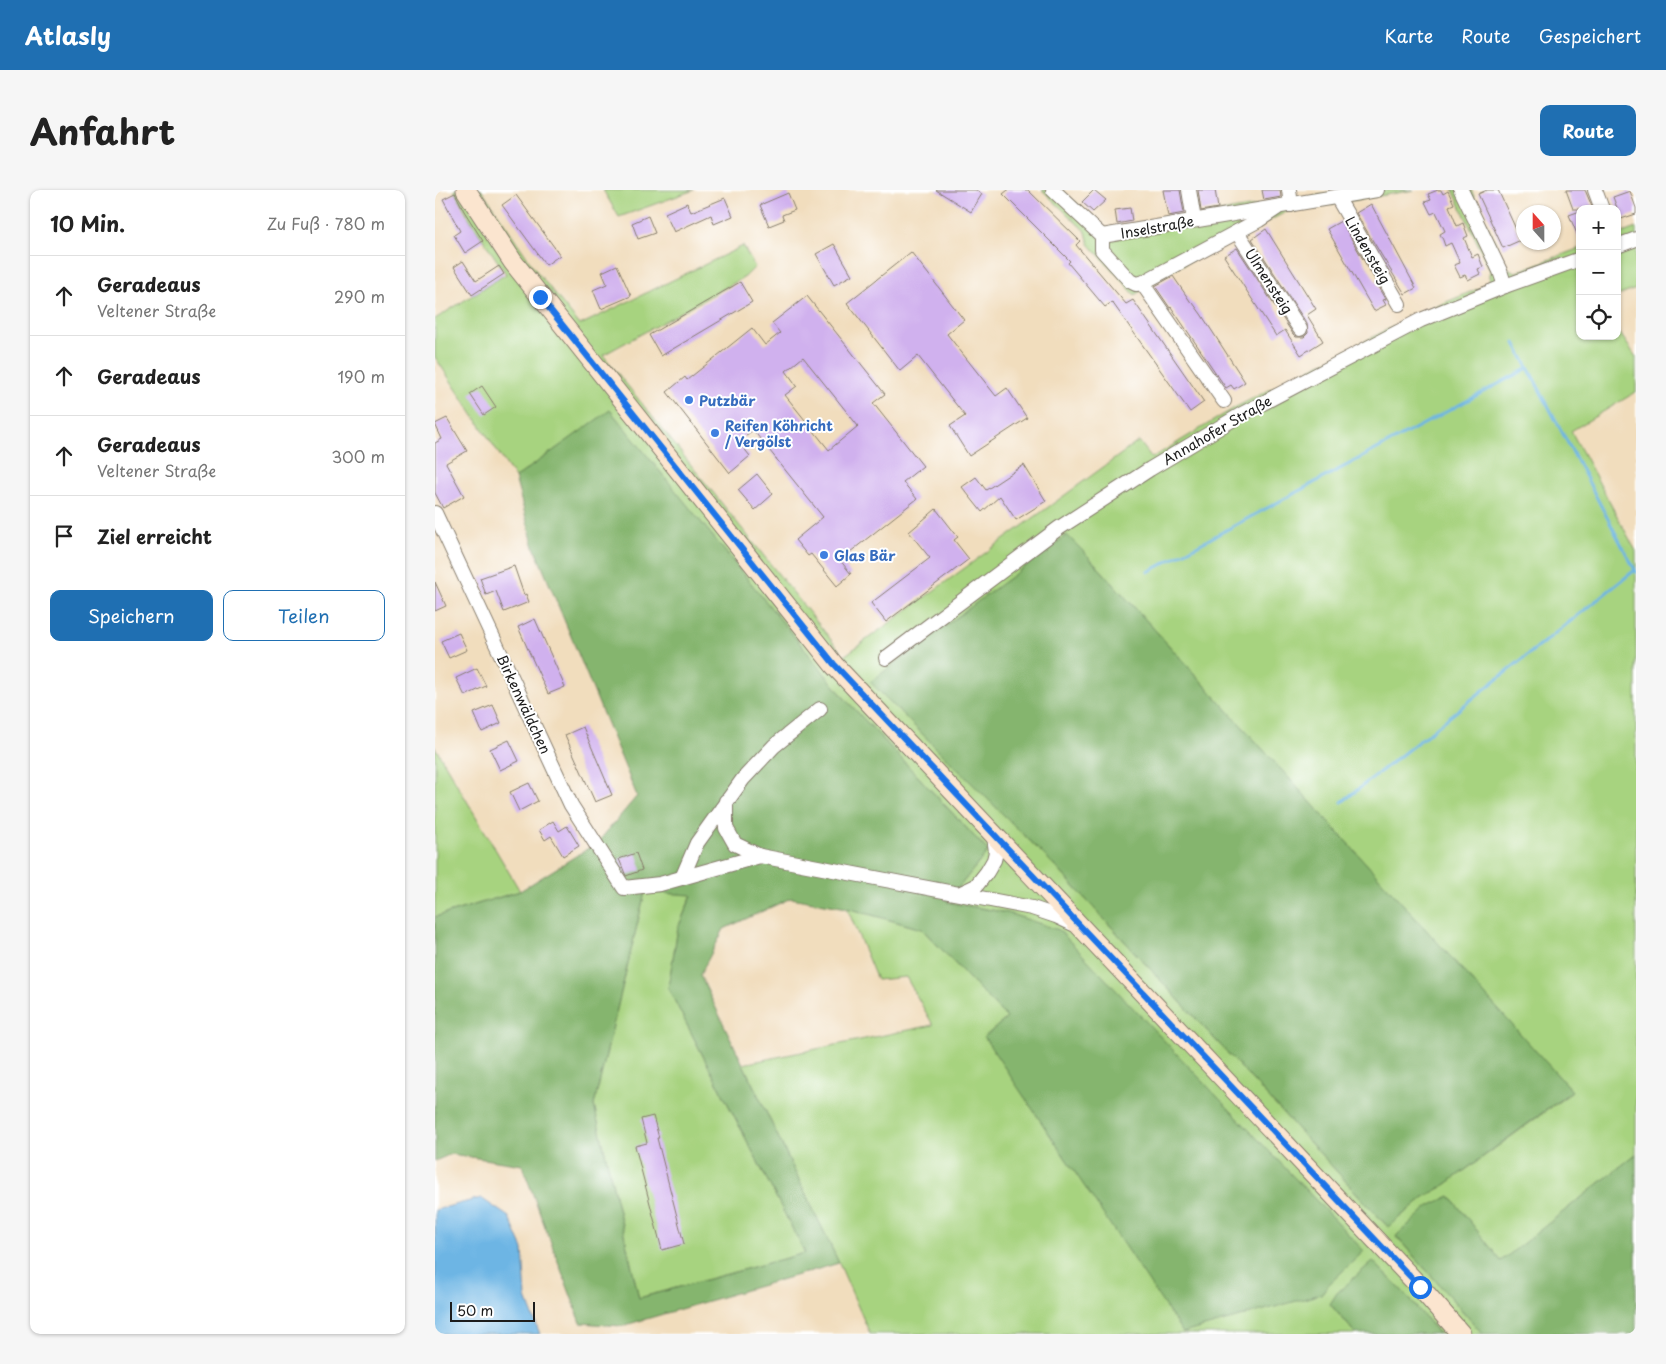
<!DOCTYPE html>
<html lang="de">
<meta charset="utf-8">
<style>
:root{--surface:#fff;--page:#f6f6f6;--text:#222;--muted:#767676;--line:#e0e0e0;--accent:#1f6fb2}
body{margin:0;font-family:"Playpen Sans",sans-serif;background:var(--page);color:var(--text)}
.controls{position:absolute;right:15px;top:15px;display:grid;overflow:hidden;border-radius:10px;box-shadow:0 1px 4px #0004}
.controls button{width:45px;height:45px;display:grid;place-items:center;padding:0;border:0;border-bottom:1px solid var(--line);background:var(--surface);color:var(--text);font:25px sans-serif}
.compass{position:absolute;left:1081px;top:15px;width:45px;height:45px;border-radius:50%;background:var(--surface);box-shadow:0 1px 4px #0004;rotate:339deg}
.scale{position:absolute;left:15px;bottom:12px;width:85px;box-sizing:border-box;padding-left:5px;border:2px solid #1c1c1c;border-top:0;font-size:14px;line-height:18px;white-space:nowrap;color:#1c1c1c;-webkit-text-stroke:4px #fff;paint-order:stroke}
.stop{position:absolute;width:15px;height:15px;margin:-11px;border:4px solid #1a73e8;border-radius:50%;background:#fff}
.stop.end{background:#1a73e8;border-color:#fff;box-shadow:0 1px 5px #0008}
.list{margin:0;padding:0;list-style:none}
h2{display:flex;justify-content:space-between;align-items:center;height:65px;margin:0;padding:0 20px;font-size:21px}
h2 small{font-size:16px;font-weight:400;color:var(--muted)}
.list li{display:grid;grid-template-columns:32px 1fr auto;gap:15px;align-items:center;box-sizing:border-box;height:80px;padding:0 20px;border-top:1px solid var(--line)}
.list b{display:block;font-size:19px;white-space:nowrap}
.list p{margin:0;font-size:16px;white-space:nowrap;color:var(--muted)}
.list em{font-size:16px;font-style:normal;color:var(--muted)}
.actions{display:flex;gap:10px;padding:15px 20px}
.actions a{flex:1;padding:11px 0;border:1px solid var(--accent);border-radius:10px;text-align:center;font-size:18px;color:var(--accent)}
.actions .main{background:var(--accent);color:#fff}
.icon{flex:none;width:28px;height:28px;fill:none;stroke:currentColor;stroke-width:2;stroke-linecap:round;stroke-linejoin:round}
.map{position:relative;flex:none;width:1201px;height:1144px;overflow:hidden;border-radius:10px}
header{display:flex;align-items:center;gap:30px;box-sizing:border-box;height:70px;padding:0 25px;background:var(--accent);color:#fff}
header strong{font-size:24px}
nav{display:flex;gap:28px;margin-inline-start:auto;font-size:18px}
.intro{display:flex;align-items:center;justify-content:space-between;box-sizing:border-box;height:120px;padding:0 30px}
h1{margin:0;font-size:35px}
.button{padding:12px 22px;border-radius:10px;background:var(--accent);color:#fff;font-size:18px;font-weight:700}
main{display:flex;gap:30px;padding:0 30px}
aside{flex:1;background:var(--surface);border-radius:10px;box-shadow:0 1px 4px #0004}
.map>svg:first-child{display:block}
.green{fill:#a7d37f;stroke:#62784e;fill-rule:evenodd}
.forest{fill:#85b56e;stroke:#506845;fill-rule:evenodd}
.water{fill:#6db5e4;stroke:#446880}
.lines{fill:none;stroke-linecap:round;stroke-linejoin:round}
.stream{stroke:#6db5e4;stroke-width:3}
.building{fill:#d0b1ee;fill-rule:evenodd}
.minor-casing{stroke:#867c6c;stroke-width:16}
.secondary-casing{stroke:#867c6c;stroke-width:21}
.minor{stroke:#fff;stroke-width:14}
.secondary{stroke:#fbe5cf;stroke-width:19}
.route{stroke:#1a73e8;stroke-width:6}
.shop-dot{fill:#3f7fe0;stroke:#fff;stroke-width:2}
.labels{text-anchor:middle;dominant-baseline:central;stroke-width:4;stroke-linejoin:round;paint-order:stroke}
.street-label{font-size:14px;fill:#1c1c1c;stroke:#fff}
.shop-label{font-size:14px;font-weight:bold;fill:#366cbe;stroke:#fff;text-anchor:start}
</style>
<header>
<strong>Atlasly</strong>
<nav><a>Karte</a><a>Route</a><a>Gespeichert</a></nav>
</header>
<div class="intro"><h1>Anfahrt</h1><a class="button">Route</a></div>
<main>
<aside>
<h2>10 Min.<small>Zu Fuß · 780 m</small></h2>
<ul class="list">
<li><svg class="icon" aria-label="ahead" viewBox="0 0 24 24"><path d="M12 20V5M6 11l6-6 6 6"/></svg><div><b>Geradeaus</b><p>Veltener Straße</p></div><em>290 m</em></li>
<li><svg class="icon" aria-label="ahead" viewBox="0 0 24 24"><path d="M12 20V5M6 11l6-6 6 6"/></svg><div><b>Geradeaus</b></div><em>190 m</em></li>
<li><svg class="icon" aria-label="ahead" viewBox="0 0 24 24"><path d="M12 20V5M6 11l6-6 6 6"/></svg><div><b>Geradeaus</b><p>Veltener Straße</p></div><em>300 m</em></li>
<li><svg class="icon" aria-label="arrive" viewBox="0 0 24 24"><path d="M6 21V4h12l-3 4 3 4H6"/></svg><div><b>Ziel erreicht</b></div></li>
</ul>
<div class="actions"><a class="main">Speichern</a><a>Teilen</a></div>
</aside>
<div class="map">
<svg width="1201" height="1144" viewBox="0 0 1201 1144">
<rect width="100%" height="100%" fill="#fff"/>
<filter id="ink" filterUnits="userSpaceOnUse"><feTurbulence type="fractalNoise" baseFrequency=".02" numOctaves="2"/><feDisplacementMap in="SourceGraphic" scale="10" xChannelSelector="R" yChannelSelector="G"/><feConvolveMatrix kernelMatrix="1 2 1 2 8 2 1 2 1" color-interpolation-filters="sRGB"/></filter>
<filter id="wash" filterUnits="userSpaceOnUse"><feTurbulence type="fractalNoise" baseFrequency=".0096" numOctaves="4" result="noise"/><feDisplacementMap in="SourceGraphic" scale="20" xChannelSelector="R" yChannelSelector="G"/><feGaussianBlur stdDeviation="1.12" result="paint"/><feColorMatrix in="noise" values="0 0 0 0 0 0 0 0 0 0 0 0 0 0 0 0 0 1.4 0 .05"/><feComposite in="paint" operator="in"/></filter>
<g filter="url(#wash)">
<rect width="100%" height="100%" fill="#f1ddbd"/>
<g class="green">
<path d="M19,0H47L102,82L145,135L308,56L320,77L310,87L168,165L409,466L704,251L717,268L801,217L983,124L1052,95L1055,88V80L1018,0H1036L1070,74L1074,79L1081,82L1145,58V146H1182V139L1201,167V202L1136,241L1201,361V964L1066,1072L1015,1006L961,1046L1048,1144H1004L972,1106L938,1071L895,1114L921,1144H435L404,1073L308,874L498,835L471,787L442,790L412,718L487,739L572,828L550,847L886,1104L893,1095L573,723L512,712L553,661L411,510L175,221L80,288L0,167V129L71,84L37,33ZM632,346L653,366L1137,902L1007,997L989,1007L953,1037L623,679Z"/>
<polygon points="168,0 259,0 184,27"/>
<polygon points="607,0 627,0 672,41 915,0 979,0 851,22 736,81 700,105 654,54 651,42"/>
<polygon points="1201,38 1201,99 1182,106 1182,45"/>
<polygon points="0,557 85,701 0,727"/>
<polygon points="210,702 257,704 243,738 233,798 370,1063 204,1108 159,915"/>
</g>
<g class="forest">
<path d="M175,220L411,510L553,661L512,712L573,723L624,740L929,1061L893,1095L886,1104L748,1143L549,847L572,828L487,739L412,718L356,708L289,739L265,785L404,1073L187,1136L146,1133L87,975L16,964L0,971V727L85,701L163,652L202,606L99,357L80,288ZM210,702L257,705L243,738L233,798L370,1063L204,1108L159,915Z"/>
<polygon points="632,345 653,366 1137,901 1007,997 989,1007 953,1037 623,679 435,492"/>
<polygon points="1201,964 1201,1144 1048,1144 961,1046 994,1016 1015,1006 1066,1071"/>
<polygon points="938,1071 972,1106 1004,1144 921,1144 895,1114 902,1103"/>
</g>
<polygon class="water" points="46,1008 74,1027 88,1059 91,1108 105,1144 0,1144 0,1020"/>
<g class="lines">
<g class="stream">
<polyline points="1080,153 1201,382"/>
<polyline points="713,382 1093,178"/>
<polyline points="907,612 1200,380"/>
</g>
</g>
<g id="blocks">
<g class="building">
<polygon points="501,0 541,0 547,4 536,22"/>
<polygon points="573,0 593,0 645,51 641,55 691,114 698,110 769,212 755,222 677,112 670,117 633,73 635,71 568,4"/>
<polygon points="659,0 671,10 658,22 647,12"/>
<polygon points="728,0 745,0 749,23 733,26"/>
<polygon points="763,0 780,0 783,18 766,21"/>
<polygon points="827,0 845,0 846,7 829,10"/>
<polygon points="1003,0 1006,0 1008,4 1013,1 1019,14 1014,16 1022,36 1028,33 1033,46 1029,48 1037,67 1043,64 1048,77 1043,79 1045,84 1033,90 1030,85 1025,87 1019,75 1025,73 1016,53 1010,56 1008,50 1005,44 1010,41 1001,22 996,24 990,12 996,10 993,4"/>
<polygon points="1052,0 1063,0 1086,50 1068,58 1043,4"/>
<polygon points="1131,0 1150,0 1158,19 1138,19"/>
<polygon points="1195,1 1201,18 1201,24 1186,29 1178,7"/>
<polygon points="20,3 29,21 48,51 30,63 19,45 25,41 8,9"/>
<polygon points="353,3 360,20 347,25 349,30 334,36 325,15"/>
<polygon points="81,5 125,65 111,75 67,15"/>
<polygon points="290,8 298,26 279,34 276,25 239,42 230,23 252,13 256,22"/>
<polygon points="936,14 981,98 970,104 921,23"/>
<polygon points="695,18 697,31 682,34 680,20"/>
<polygon points="1145,21 1145,51 1134,25"/>
<polygon points="213,26 220,43 203,49 197,33"/>
<polygon points="906,31 951,109 948,110 951,115 939,121 892,39"/>
<polygon points="831,39 881,119 872,125 888,151 866,165 850,140 841,146 789,66 802,58 858,144 861,147 869,147 873,143 872,134 817,49"/>
<polygon points="399,54 417,85 399,95 381,64"/>
<polygon points="476,62 529,130 512,144 561,206 572,198 592,228 534,266 515,236 530,226 483,166 465,181 412,113"/>
<polygon points="28,71 41,91 64,76 69,84 37,105 19,77"/>
<polygon points="182,75 196,106 166,119 158,100 172,94 167,82"/>
<polygon points="738,86 757,114 758,113 766,124 810,192 799,199 796,195 791,198 736,117 735,118 720,96"/>
<polygon points="305,92 317,112 226,166 214,145"/>
<path d="M372,106L450,204L438,213L488,276L468,292L482,309L405,370L416,384L402,396L376,364L373,366L360,350L388,327L318,240L303,251L315,266L295,283L232,202L250,187L252,190L317,138L330,155L345,143L337,133ZM368,167L423,236L394,260L350,205L362,196L351,181Z"/>
<polygon points="47,196 61,217 49,225 35,204"/>
<polygon points="12,228 32,261 11,273 29,306 8,318 0,303 0,253 7,249 0,234"/>
<polygon points="589,275 611,311 581,330 565,306 547,322 527,297 541,287 551,300"/>
<polygon points="322,284 338,304 320,320 303,300"/>
<polygon points="501,319 523,347 519,350 534,369 451,432 436,413 495,368 474,342"/>
<polygon points="79,376 89,405 91,404 94,412 69,422 61,401 51,405 45,388"/>
<polygon points="0,392 11,416 0,421"/>
<polygon points="100,429 130,497 113,504 83,437"/>
<polygon points="24,443 32,460 14,468 6,451"/>
<polygon points="42,478 51,496 30,506 21,488"/>
<polygon points="58,515 66,533 47,542 39,523"/>
<polygon points="148,537 177,605 160,612 130,545"/>
<polygon points="74,550 84,571 65,580 55,559"/>
<polygon points="94,593 103,611 84,621 75,602"/>
<polygon points="118,631 124,641 132,636 144,656 128,666 116,646 110,650 104,640"/>
<polygon points="201,663 207,680 191,686 184,669"/>
<polygon points="218,926 224,948 222,948 249,1054 227,1060 200,956 212,953 206,929"/>
</g>
</g>
</g>
<g filter="url(#ink)">
<use href="#blocks" fill-opacity="0" stroke="#867c6c" stroke-width="1"/>
<g class="lines">
<g class="minor-casing">
<g id="minor">
<polyline points="618,0 667,46"/>
<polyline points="754,0 759,30"/>
<polyline points="854,0 856,15"/>
<polyline points="1026,0 1065,81 1070,96"/>
<polyline points="1160,0 1167,19"/>
<polyline points="902,7 964,114"/>
<polyline points="802,42 865,139"/>
<polyline points="667,46 942,0"/>
<polyline points="667,46 667,60 695,91 701,94 707,93 789,211"/>
<polyline points="1182,56 1201,49"/>
<polyline points="707,93 824,30 842,18"/>
<polyline points="0,323 136,615 189,698 225,694 325,666 597,718 621,726 638,734"/>
<polyline points="451,468 624,338 715,279 807,224 986,130 1070,96 1145,69"/>
<polyline points="291,611 291,638 300,654 325,666"/>
<polyline points="247,688 262,653 308,589 339,556 385,519"/>
<polyline points="526,703 541,696 552,682 559,670 561,662 559,646"/>
</g>
</g>
<g class="secondary-casing">
<polyline id="secondary" points="31,0 78,72 399,475 985,1097 1026,1144"/>
</g>
<use href="#minor" class="minor"/>
<use href="#secondary" class="secondary"/>
</g>
</g>
<g class="lines" filter="url(#ink)">
<polyline class="route" points="105,107 399,474 985,1097"/>
</g>
<g class="shop-dot">
<circle cx="254" cy="210" r="5"/>
<circle cx="280" cy="243" r="5"/>
<circle cx="389" cy="365" r="5"/>
</g>
<g class="labels">
<g class="street-label">
<text transform="translate(722 37) rotate(-10)">Inselstraße</text>
<text transform="translate(933 60) rotate(60)">Lindensteig</text>
<text transform="translate(834 91) rotate(57)">Ulmensteig</text>
<text transform="translate(782 240) rotate(-30)">Annahofer Straße</text>
<text transform="translate(89 514) rotate(65)">Birkenwäldchen</text>
</g>
<g class="shop-label">
<text x="264" y="210">Putzbär</text>
<text x="290" y="235">Reifen Köhricht<tspan x="290" dy="16">/ Vergölst</tspan></text>
<text x="399" y="365">Glas Bär</text>
</g>
</g>
</svg>
<div class="controls">
<button>+</button>
<button>−</button>
<button><svg class="icon" aria-label="locate" viewBox="0 0 24 24"><circle cx="12" cy="12" r="6"/><path d="M12 2v4M12 18v4M2 12h4M18 12h4"/></svg></button>
</div>
<svg class="compass" viewBox="-18 -18 36 36"><path d="M0-13l5 13h-10z" fill="#e53935"/><path d="M0 13l5-13h-10z" fill="#767676"/></svg>
<div class="scale">50 m</div>
<div class="stop" style="left:985px;top:1097px"></div>
<div class="stop end" style="left:105px;top:107px"></div>
</div>
</main>
